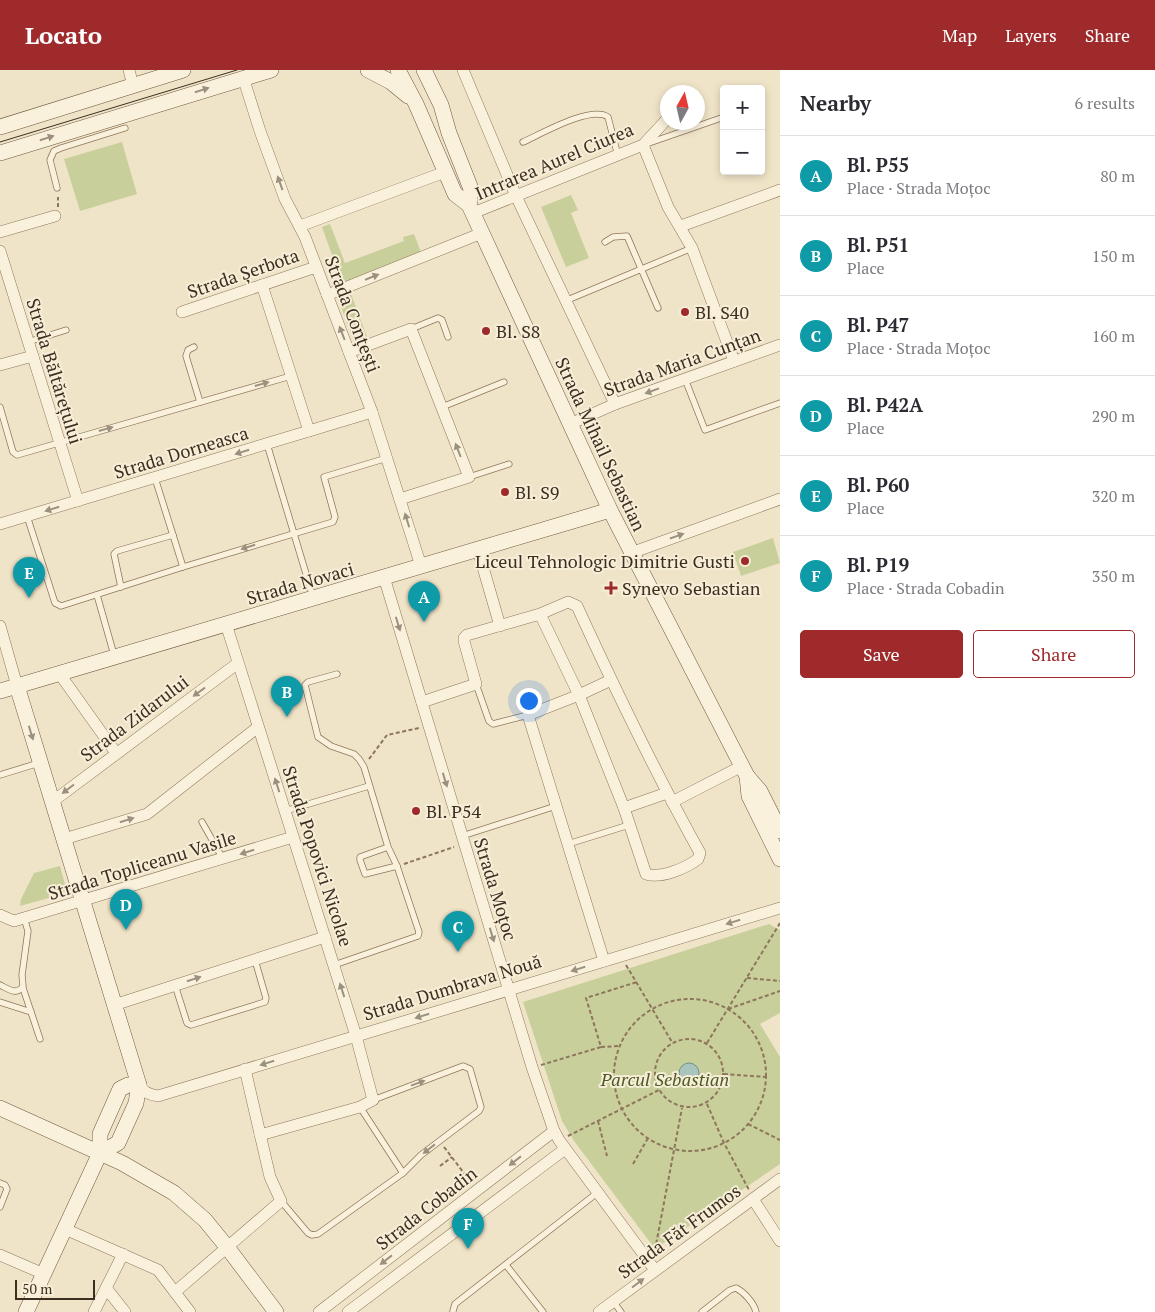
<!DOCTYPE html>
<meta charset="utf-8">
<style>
:root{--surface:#fff;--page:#f2f2f3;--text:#2b2b33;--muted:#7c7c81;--line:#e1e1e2;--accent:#9e2a2b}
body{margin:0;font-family:"PT Serif",serif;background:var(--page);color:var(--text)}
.controls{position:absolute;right:15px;top:15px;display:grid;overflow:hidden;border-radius:5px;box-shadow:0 2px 8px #0003}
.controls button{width:45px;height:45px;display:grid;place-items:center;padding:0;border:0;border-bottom:1px solid var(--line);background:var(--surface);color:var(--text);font:25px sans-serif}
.compass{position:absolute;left:660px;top:15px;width:45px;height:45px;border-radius:50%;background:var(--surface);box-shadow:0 2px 8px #0003;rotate:8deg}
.scale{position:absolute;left:15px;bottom:12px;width:80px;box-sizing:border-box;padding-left:5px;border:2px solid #3d2e20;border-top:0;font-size:14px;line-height:18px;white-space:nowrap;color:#3d2e20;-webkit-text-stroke:4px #f7eed8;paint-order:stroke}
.you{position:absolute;left:528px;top:630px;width:18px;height:18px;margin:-12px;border:4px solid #fff;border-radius:50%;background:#1a73e8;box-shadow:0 0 0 8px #1a73e833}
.badge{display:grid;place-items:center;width:32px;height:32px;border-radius:50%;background:var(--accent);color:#fff;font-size:16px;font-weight:700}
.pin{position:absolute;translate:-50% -41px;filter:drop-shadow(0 1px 2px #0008)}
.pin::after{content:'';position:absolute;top:26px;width:18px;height:15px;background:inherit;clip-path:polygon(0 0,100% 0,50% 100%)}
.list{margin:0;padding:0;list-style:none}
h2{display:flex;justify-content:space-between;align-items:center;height:65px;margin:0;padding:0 20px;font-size:21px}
h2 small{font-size:16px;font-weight:400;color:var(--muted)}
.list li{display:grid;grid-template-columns:32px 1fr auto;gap:15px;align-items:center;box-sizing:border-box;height:80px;padding:0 20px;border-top:1px solid var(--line)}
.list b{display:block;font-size:19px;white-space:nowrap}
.list p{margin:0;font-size:16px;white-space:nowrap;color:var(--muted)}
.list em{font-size:16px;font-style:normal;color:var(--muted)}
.actions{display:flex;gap:10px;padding:15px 20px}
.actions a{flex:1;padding:11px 0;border:1px solid var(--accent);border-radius:5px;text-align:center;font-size:18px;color:var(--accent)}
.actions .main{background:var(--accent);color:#fff}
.map{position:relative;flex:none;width:780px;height:1242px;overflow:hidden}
header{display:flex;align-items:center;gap:30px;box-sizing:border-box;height:70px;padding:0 25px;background:var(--accent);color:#fff}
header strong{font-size:24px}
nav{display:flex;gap:28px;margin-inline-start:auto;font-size:18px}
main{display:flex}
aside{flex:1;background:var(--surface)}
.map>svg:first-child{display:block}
.green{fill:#c9cf9b}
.water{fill:#a9c4bc;stroke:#6f938a}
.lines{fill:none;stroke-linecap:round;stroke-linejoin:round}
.lane-casing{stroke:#8d765c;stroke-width:7}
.street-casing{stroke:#8d765c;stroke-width:12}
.secondary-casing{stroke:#6f573f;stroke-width:16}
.path{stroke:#8d765c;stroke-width:2;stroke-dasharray:4 2.5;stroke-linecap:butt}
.lane{stroke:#faf1dc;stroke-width:5.5}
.street{stroke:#faf1dc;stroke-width:11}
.secondary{stroke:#faf1dc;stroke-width:15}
.tram{stroke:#3d2e20;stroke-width:1}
.oneway{fill:#9c907e}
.poi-dot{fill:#9e2a2b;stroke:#f7eed8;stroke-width:2}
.labels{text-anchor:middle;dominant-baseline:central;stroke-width:4;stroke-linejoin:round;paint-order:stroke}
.street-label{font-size:18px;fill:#3d2e20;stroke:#f7eed8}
.poi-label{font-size:18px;fill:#3d2e20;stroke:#f7eed8;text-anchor:start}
.park-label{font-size:18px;font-style:italic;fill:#4d5a26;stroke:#f7eed8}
</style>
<header>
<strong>Locato</strong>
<nav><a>Map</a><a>Layers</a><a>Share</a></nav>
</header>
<main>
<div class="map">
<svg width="780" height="1242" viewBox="0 0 780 1242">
<rect width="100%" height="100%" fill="#f0e4c8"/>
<g class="green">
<polygon points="122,72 137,124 80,141 64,89"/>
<polygon points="571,125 578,140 571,143 589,188 566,197 541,137"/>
<polygon points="330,154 345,193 404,171 403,167 414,164 422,185 343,216 322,157"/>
<polygon points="351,224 369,272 356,277 338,229"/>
<polygon points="773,468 780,493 741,506 733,482"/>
<polygon points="60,796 66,818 63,824 20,836 21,829 34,803"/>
<polygon points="769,854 780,860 780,943 760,954 780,987 780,1094 655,1179 574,1071 562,1051 523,932"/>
</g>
<circle class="water" cx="689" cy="1003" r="10"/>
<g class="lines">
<g class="lane-casing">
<g id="lane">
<path d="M523,72C541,64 591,35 608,47L618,86"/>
<polyline points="649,73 724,47"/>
<polyline points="57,118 50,90 54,81 61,78 125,58"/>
<polyline points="605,172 613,167 627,166 658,238"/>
<polyline points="565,231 692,178"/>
<polyline points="411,259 438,248 442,250 448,267"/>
<polyline points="28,272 66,260"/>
<polyline points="194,277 188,280 186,286 200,332"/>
<polyline points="685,309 705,360 780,333"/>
<polyline points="0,337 13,382 17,385 291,306"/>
<polyline points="442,337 504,312"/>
<polyline points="267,374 313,527"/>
<polyline points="469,407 509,394"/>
<polyline points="155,408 183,497"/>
<polyline points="27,446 55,533 61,536 183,497 333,452 335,447 324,407 387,388"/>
<polyline points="121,517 114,484 117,481 173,465"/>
<polyline points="97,525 114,585"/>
<polyline points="337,604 308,612 305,615 318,667 331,676 354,684 359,689 364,697 388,777 397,796 365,804 360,790 360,787 388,777"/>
<polyline points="476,614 489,651 493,654 528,645"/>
<polyline points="0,705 39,693"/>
<polyline points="285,741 369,716"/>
<polyline points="202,752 223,789"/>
<polyline points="462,766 556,736"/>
<polyline points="568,774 629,755"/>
<polyline points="334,895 418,866 419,862 397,796"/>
<path d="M0,915C8,919 17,926 23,916L22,905L28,861L24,848"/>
<polyline points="175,915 187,953 191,955 265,932 266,928 255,890"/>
<polyline points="23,918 40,969"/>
<polyline points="0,932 31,942"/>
<polyline points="360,1037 403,1103 421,1085 479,1041 481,1037 470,999 463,996 373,1030"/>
<polyline points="0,1113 5,1115 7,1119 0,1137"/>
<polyline points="281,1131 308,1163 312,1165 318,1164 403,1103"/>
<polyline points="506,1195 543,1242"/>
<polyline points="613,1231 621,1242"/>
<polyline points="453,1241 455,1234 597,1123"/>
<path d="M702,1242L730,1220L736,1218C744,1222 754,1233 756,1242"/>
</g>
</g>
<g class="street-casing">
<g id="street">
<polyline points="129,0 133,16"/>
<polyline points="463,0 516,126 615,334"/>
<polyline points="243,7 260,61 285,129 305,167 372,342 421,496"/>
<polyline points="643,75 668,137 692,178 734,291"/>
<polyline points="473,143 643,75 668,48"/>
<polyline points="300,156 445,102"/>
<polyline points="681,156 780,120"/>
<polyline points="0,162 55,146"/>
<polyline points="0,181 78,431"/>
<polyline points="262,215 309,361"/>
<polyline points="327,225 482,163"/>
<polyline points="182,242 316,197"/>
<polyline points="349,282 411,259 469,407 400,429"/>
<polyline points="0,295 33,286"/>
<polyline points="570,354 615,334 780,275"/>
<polyline points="0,454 372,342"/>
<polyline points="478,480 500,556"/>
<polyline points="631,483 780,429"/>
<polyline points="384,507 532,997 554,1061 559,1070 655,1200"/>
<polyline points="226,554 356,966 373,1030 360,1037 260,1065"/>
<polyline points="0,556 17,616"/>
<polyline points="59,603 116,683"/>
<path d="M422,632L476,614L464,571V568L467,565L540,544L568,532L577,536C615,619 655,702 700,783L698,789C686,798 661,809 646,804L624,738L579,625L540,544"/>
<polyline points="52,732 238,593"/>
<polyline points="672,732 742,696"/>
<polyline points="624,738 667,723"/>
<polyline points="64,769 147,744 258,657"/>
<polyline points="0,845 14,851 293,767"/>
<polyline points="604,891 528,645 579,625 611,610"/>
<polyline points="114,935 325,867"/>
<path d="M139,1015C143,1022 150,1025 158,1026L780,838"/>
<polyline points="753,1129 780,1171"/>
<polyline points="65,1159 158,1200 190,1242"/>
<polyline points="0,1185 44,1204"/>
<polyline points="106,1218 125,1242"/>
<polyline points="175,1222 281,1131 270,1107 245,999"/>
<polyline points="94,1242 123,1184"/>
<polyline points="319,1242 554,1061"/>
<polyline points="348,1242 565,1079"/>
<polyline points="599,1242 780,1109"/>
</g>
</g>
<g class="secondary-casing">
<g id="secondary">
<polyline points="368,0 391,12 408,26"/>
<polyline points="398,0 416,34 455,124 469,135 610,440 747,706 760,721 780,761"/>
<polyline points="424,0 441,35 449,63 471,119 469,135"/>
<polyline points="0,57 183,0"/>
<polyline points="0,83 271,0"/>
<polyline points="17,616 139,1015 136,1033 118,1073 100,1083"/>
<polyline points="0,621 610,440"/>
<polyline points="747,706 749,726 780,789"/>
<polyline points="0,1038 122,1093 174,1123 205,1150 227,1177 276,1242"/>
<polyline points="26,1242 100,1083 100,1064 120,1019 128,1015 139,1015"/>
</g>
</g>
<g class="path">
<polyline points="58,137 58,127"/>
<polyline points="369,689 387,665 419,658"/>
<polyline points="404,794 454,777"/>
<polyline points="626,895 672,972"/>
<polyline points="747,908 780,911"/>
<circle cx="690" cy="1005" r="76"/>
<polyline points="728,939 780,921"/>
<circle cx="689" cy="1003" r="34"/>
<polyline points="707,973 780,853"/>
<polyline points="601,977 619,976"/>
<polyline points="541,995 601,977 586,928 637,912"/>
<polyline points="724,1004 766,1007"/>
<polyline points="707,1034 724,1073 749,1120"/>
<polyline points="598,1051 607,1086"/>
<polyline points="748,1054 780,1070"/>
<polyline points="568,1066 659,1020"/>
<polyline points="444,1077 470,1111"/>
<polyline points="633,1094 648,1068"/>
<polyline points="440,1096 452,1087"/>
<polyline points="655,1180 682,1038"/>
</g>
<use href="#lane" class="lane"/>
<use href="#street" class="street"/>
<use href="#secondary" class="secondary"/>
<polyline class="tram" points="0,72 237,0"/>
</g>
<defs><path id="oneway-solid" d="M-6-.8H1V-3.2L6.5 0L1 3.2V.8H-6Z" transform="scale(1.25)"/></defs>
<g class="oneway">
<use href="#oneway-solid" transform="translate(202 20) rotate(-17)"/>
<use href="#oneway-solid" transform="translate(47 68) rotate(-17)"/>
<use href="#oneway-solid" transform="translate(280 113) rotate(-110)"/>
<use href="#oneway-solid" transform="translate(372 207) rotate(-22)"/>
<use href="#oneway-solid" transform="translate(342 263) rotate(-111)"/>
<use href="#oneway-solid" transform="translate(262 314) rotate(-16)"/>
<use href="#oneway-solid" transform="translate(652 321) rotate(160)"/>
<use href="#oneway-solid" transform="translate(106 359) rotate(-16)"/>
<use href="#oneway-solid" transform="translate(458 380) rotate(-111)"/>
<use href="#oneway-solid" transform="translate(242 382) rotate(163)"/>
<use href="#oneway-solid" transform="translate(52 439) rotate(163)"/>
<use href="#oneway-solid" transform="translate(407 450) rotate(-107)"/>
<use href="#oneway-solid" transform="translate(677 466) rotate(-19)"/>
<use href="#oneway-solid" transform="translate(248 477) rotate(163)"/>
<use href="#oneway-solid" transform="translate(398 554) rotate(73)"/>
<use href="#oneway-solid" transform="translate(199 622) rotate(144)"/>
<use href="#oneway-solid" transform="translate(31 663) rotate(73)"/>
<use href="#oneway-solid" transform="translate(445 710) rotate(73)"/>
<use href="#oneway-solid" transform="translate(277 715) rotate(-108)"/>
<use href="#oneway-solid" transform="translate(68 719) rotate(143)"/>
<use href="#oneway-solid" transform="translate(127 750) rotate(-17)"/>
<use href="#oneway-solid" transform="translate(247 782) rotate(163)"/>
<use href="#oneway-solid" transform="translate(733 852) rotate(163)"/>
<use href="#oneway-solid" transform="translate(492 865) rotate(73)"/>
<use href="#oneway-solid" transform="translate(578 899) rotate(163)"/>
<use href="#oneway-solid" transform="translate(194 909) rotate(-18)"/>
<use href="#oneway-solid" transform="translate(342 920) rotate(-108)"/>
<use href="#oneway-solid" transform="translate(422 946) rotate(163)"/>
<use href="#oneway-solid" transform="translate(267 993) rotate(163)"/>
<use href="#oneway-solid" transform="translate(418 1013) rotate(-20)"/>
<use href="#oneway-solid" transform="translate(429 1079) rotate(142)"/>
<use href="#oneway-solid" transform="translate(515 1091) rotate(142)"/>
<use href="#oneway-solid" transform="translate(386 1190) rotate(142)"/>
<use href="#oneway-solid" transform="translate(638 1213) rotate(-37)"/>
</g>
<g class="poi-dot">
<circle cx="685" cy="242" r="5"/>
<circle cx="486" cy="261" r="5"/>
<circle cx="505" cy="422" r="5"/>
<circle cx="745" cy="491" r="5"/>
<path d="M608.5 510.5h5v5h5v5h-5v5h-5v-5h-5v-5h5z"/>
<circle cx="416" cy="741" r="5"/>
</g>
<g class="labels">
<g class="street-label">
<text transform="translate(554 91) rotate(-23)">Intrarea Aurel Ciurea</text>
<text transform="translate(243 203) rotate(-19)">Strada Șerbota</text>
<text transform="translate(353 244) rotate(69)">Strada Conțești</text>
<text transform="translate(682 292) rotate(-20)">Strada Maria Cunțan</text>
<text transform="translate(55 301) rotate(73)">Strada Băltărețului</text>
<text transform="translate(601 374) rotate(65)">Strada Mihail Sebastian</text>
<text transform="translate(181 382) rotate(-17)">Strada Dorneasca</text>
<text transform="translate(300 513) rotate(-16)">Strada Novaci</text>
<text transform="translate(134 648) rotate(-37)">Strada Zidarului</text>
<text transform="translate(318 786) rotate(72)">Strada Popovici Nicolae</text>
<text transform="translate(142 795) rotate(-17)">Strada Topliceanu Vasile</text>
<text transform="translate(496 819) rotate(73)">Strada Moțoc</text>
<text transform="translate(452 917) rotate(-17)">Strada Dumbrava Nouă</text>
<text transform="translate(426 1138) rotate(-38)">Strada Cobadin</text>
<text transform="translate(679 1161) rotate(-36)">Strada Făt Frumos</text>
</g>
<g class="poi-label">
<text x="695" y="242">Bl. S40</text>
<text x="496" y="261">Bl. S8</text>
<text x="515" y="422">Bl. S9</text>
<text x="735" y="491" text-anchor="end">Liceul Tehnologic Dimitrie Gusti</text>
<text x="622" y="518">Synevo Sebastian</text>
<text x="426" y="741">Bl. P54</text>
</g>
<g class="park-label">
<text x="665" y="1009">Parcul Sebastian</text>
</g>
</g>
</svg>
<div class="controls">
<button>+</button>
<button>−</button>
</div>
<svg class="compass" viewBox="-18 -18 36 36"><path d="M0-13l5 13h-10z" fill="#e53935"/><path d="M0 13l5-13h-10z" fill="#7c7c81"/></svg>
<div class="scale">50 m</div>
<div class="you"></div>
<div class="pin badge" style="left:424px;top:552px;background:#0f9aa8">A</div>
<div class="pin badge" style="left:287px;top:647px;background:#0f9aa8">B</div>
<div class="pin badge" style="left:458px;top:882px;background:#0f9aa8">C</div>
<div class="pin badge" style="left:126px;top:860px;background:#0f9aa8">D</div>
<div class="pin badge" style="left:29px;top:528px;background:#0f9aa8">E</div>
<div class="pin badge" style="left:468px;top:1179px;background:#0f9aa8">F</div>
</div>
<aside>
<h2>Nearby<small>6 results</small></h2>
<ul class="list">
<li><span class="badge" style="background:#0f9aa8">A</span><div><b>Bl. P55</b><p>Place · Strada Moțoc</p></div><em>80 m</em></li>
<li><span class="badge" style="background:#0f9aa8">B</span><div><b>Bl. P51</b><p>Place</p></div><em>150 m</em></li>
<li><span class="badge" style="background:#0f9aa8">C</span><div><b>Bl. P47</b><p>Place · Strada Moțoc</p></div><em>160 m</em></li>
<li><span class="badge" style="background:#0f9aa8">D</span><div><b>Bl. P42A</b><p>Place</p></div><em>290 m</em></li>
<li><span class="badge" style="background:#0f9aa8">E</span><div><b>Bl. P60</b><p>Place</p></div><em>320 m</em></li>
<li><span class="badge" style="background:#0f9aa8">F</span><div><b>Bl. P19</b><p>Place · Strada Cobadin</p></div><em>350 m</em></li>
</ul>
<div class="actions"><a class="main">Save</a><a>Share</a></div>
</aside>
</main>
